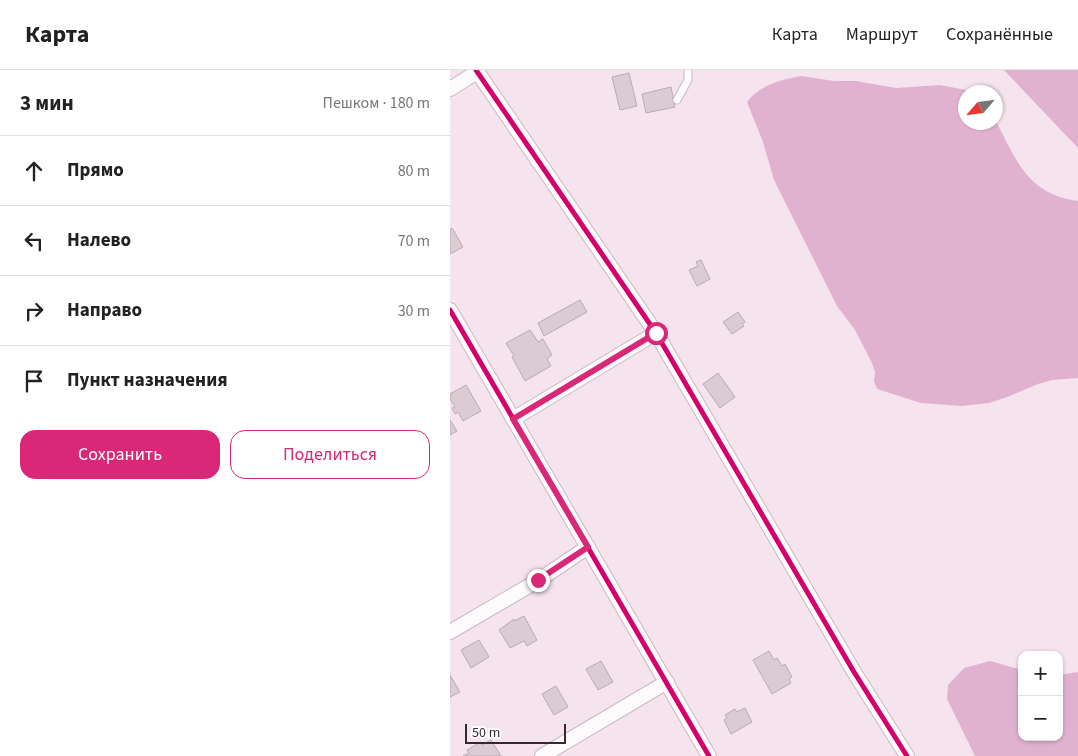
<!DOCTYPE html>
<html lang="ru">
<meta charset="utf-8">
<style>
:root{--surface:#fff;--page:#f6f6f6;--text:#222;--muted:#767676;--line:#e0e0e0;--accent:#db2777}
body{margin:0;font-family:"Source Sans 3",sans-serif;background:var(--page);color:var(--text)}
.controls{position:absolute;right:15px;bottom:15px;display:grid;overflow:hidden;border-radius:10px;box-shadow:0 1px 4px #0004}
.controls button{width:45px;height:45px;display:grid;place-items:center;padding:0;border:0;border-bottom:1px solid var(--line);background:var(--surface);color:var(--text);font:25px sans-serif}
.compass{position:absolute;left:508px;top:15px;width:45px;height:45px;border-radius:50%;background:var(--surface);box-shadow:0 1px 4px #0004;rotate:242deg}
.scale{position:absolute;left:15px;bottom:12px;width:101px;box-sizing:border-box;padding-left:5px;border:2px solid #362831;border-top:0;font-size:14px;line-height:18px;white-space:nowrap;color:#362831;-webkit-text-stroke:4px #fff;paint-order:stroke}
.stop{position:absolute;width:15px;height:15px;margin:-11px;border:4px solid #db2777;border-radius:50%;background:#fff}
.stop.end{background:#db2777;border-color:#fff;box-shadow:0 1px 5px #0008}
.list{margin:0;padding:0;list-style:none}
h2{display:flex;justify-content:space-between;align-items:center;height:65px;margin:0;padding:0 20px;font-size:21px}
h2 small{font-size:16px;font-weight:400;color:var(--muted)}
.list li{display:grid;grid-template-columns:32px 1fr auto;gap:15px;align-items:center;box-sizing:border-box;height:70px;padding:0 20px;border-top:1px solid var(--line)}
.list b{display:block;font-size:19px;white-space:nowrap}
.list em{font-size:16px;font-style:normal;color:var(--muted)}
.actions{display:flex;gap:10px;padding:15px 20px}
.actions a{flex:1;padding:11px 0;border:1px solid var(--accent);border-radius:15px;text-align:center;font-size:18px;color:var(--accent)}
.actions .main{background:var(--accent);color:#fff}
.icon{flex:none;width:28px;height:28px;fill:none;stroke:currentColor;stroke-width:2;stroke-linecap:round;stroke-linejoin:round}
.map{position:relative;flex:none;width:628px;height:686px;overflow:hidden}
header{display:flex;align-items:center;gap:30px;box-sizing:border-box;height:70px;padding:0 25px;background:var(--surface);border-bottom:1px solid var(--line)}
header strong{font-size:24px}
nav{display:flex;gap:28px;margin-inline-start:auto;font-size:18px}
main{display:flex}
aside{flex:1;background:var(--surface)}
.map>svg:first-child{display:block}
.forest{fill:#e1b2d0}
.building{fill:#dbccd3;stroke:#bbabb2}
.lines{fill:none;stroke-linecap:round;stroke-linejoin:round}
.service-casing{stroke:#c8bac3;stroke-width:9}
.minor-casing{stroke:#c8bac3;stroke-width:16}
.service{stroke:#fefbfc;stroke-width:7}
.minor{stroke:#fefbfc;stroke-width:14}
.cycleway-casing{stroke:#fff;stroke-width:8}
.cycleway{stroke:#d6006c;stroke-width:5}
.route{stroke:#db2777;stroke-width:6}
</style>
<header>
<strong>Карта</strong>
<nav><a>Карта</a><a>Маршрут</a><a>Сохранённые</a></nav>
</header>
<main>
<aside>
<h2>3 мин<small>Пешком · 180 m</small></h2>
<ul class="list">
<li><svg class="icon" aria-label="ahead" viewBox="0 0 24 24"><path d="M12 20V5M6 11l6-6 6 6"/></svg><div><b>Прямо</b></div><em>80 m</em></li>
<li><svg class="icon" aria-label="left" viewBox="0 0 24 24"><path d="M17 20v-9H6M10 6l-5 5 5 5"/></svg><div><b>Налево</b></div><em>70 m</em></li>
<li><svg class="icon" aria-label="right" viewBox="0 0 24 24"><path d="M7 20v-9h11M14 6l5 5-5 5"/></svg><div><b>Направо</b></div><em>30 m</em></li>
<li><svg class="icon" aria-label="arrive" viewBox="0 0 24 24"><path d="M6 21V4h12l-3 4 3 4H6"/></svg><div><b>Пункт назначения</b></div></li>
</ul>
<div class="actions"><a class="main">Сохранить</a><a>Поделиться</a></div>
</aside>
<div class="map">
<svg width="628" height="686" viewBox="0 0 628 686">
<rect width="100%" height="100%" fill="#f5e3ee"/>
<g class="forest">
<polygon points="554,0 628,0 628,78"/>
<path d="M351,6L384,11H406L446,18L490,15L521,21L523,22H516V52H546V51C566,90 578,125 628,131V308L602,310L588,314L557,327L539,333L512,336L471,333L427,319L424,311L425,302L422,293L405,260L387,236L324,110L313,72L297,32C310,15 330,10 351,6Z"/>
<polygon points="540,591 572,600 572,667 609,667 609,605 628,602 628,686 525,686 497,629 498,615 514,598"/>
</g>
<g class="building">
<polygon points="179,3 187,36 170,40 162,7"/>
<polygon points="221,17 225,37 196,43 192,24"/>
<polygon points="2,158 13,177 0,184 0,160"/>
<polygon points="251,190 260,209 247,216 239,200 248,196 246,192"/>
<polygon points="130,230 137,242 94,266 88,253"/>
<polygon points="288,242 295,252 292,254 294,256 282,264 273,252"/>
<polygon points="80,260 88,272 93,269 102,285 97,289 101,296 75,311 62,287 64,286 56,273"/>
<polygon points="268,303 285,327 270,338 253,314"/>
<polygon points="16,315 31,341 13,351 8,342 5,344 2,338 5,337 0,329 0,324"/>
<polygon points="0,350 7,361 0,365"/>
<polygon points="74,546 87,570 77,576 74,571 60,578 49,560 64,549 64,551"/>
<polygon points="29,570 39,587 21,598 11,580"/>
<polygon points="319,581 324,590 327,588 332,596 335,594 342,607 339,609 341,613 322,624 303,590"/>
<polygon points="151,591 163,612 148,620 136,599"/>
<polygon points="0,605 10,622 0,627"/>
<polygon points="106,616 118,637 104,645 92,624"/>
<polygon points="295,638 302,652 281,664 274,650 277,648 275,645 285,639 287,642"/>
<polygon points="41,670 51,686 13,686 19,683 17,680 31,672 32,675"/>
</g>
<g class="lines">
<g class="service-casing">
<polyline id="service" points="227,30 238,10 238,0"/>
</g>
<g class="minor-casing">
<g id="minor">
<polyline points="26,0 206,263 404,602 457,686"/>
<polyline points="0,19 27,2"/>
<polyline points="0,240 259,686"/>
<polyline points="63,349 206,263"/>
<polyline points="0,562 89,510 138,477"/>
<polyline points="92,686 217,612"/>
</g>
</g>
<use href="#service" class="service"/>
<use href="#minor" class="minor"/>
<g class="cycleway-casing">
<g id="cycleway">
<polyline points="26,0 206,263 404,602 457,686"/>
<polyline points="0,240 259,686"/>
</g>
</g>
<use href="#cycleway" class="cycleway"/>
</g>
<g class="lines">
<polyline class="route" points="88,510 138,477 63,349 206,263"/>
</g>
</svg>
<div class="controls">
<button>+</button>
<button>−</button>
</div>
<svg class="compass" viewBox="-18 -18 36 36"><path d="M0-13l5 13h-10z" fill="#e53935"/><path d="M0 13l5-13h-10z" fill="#767676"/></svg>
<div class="scale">50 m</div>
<div class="stop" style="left:206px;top:263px"></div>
<div class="stop end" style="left:88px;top:510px"></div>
</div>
</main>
